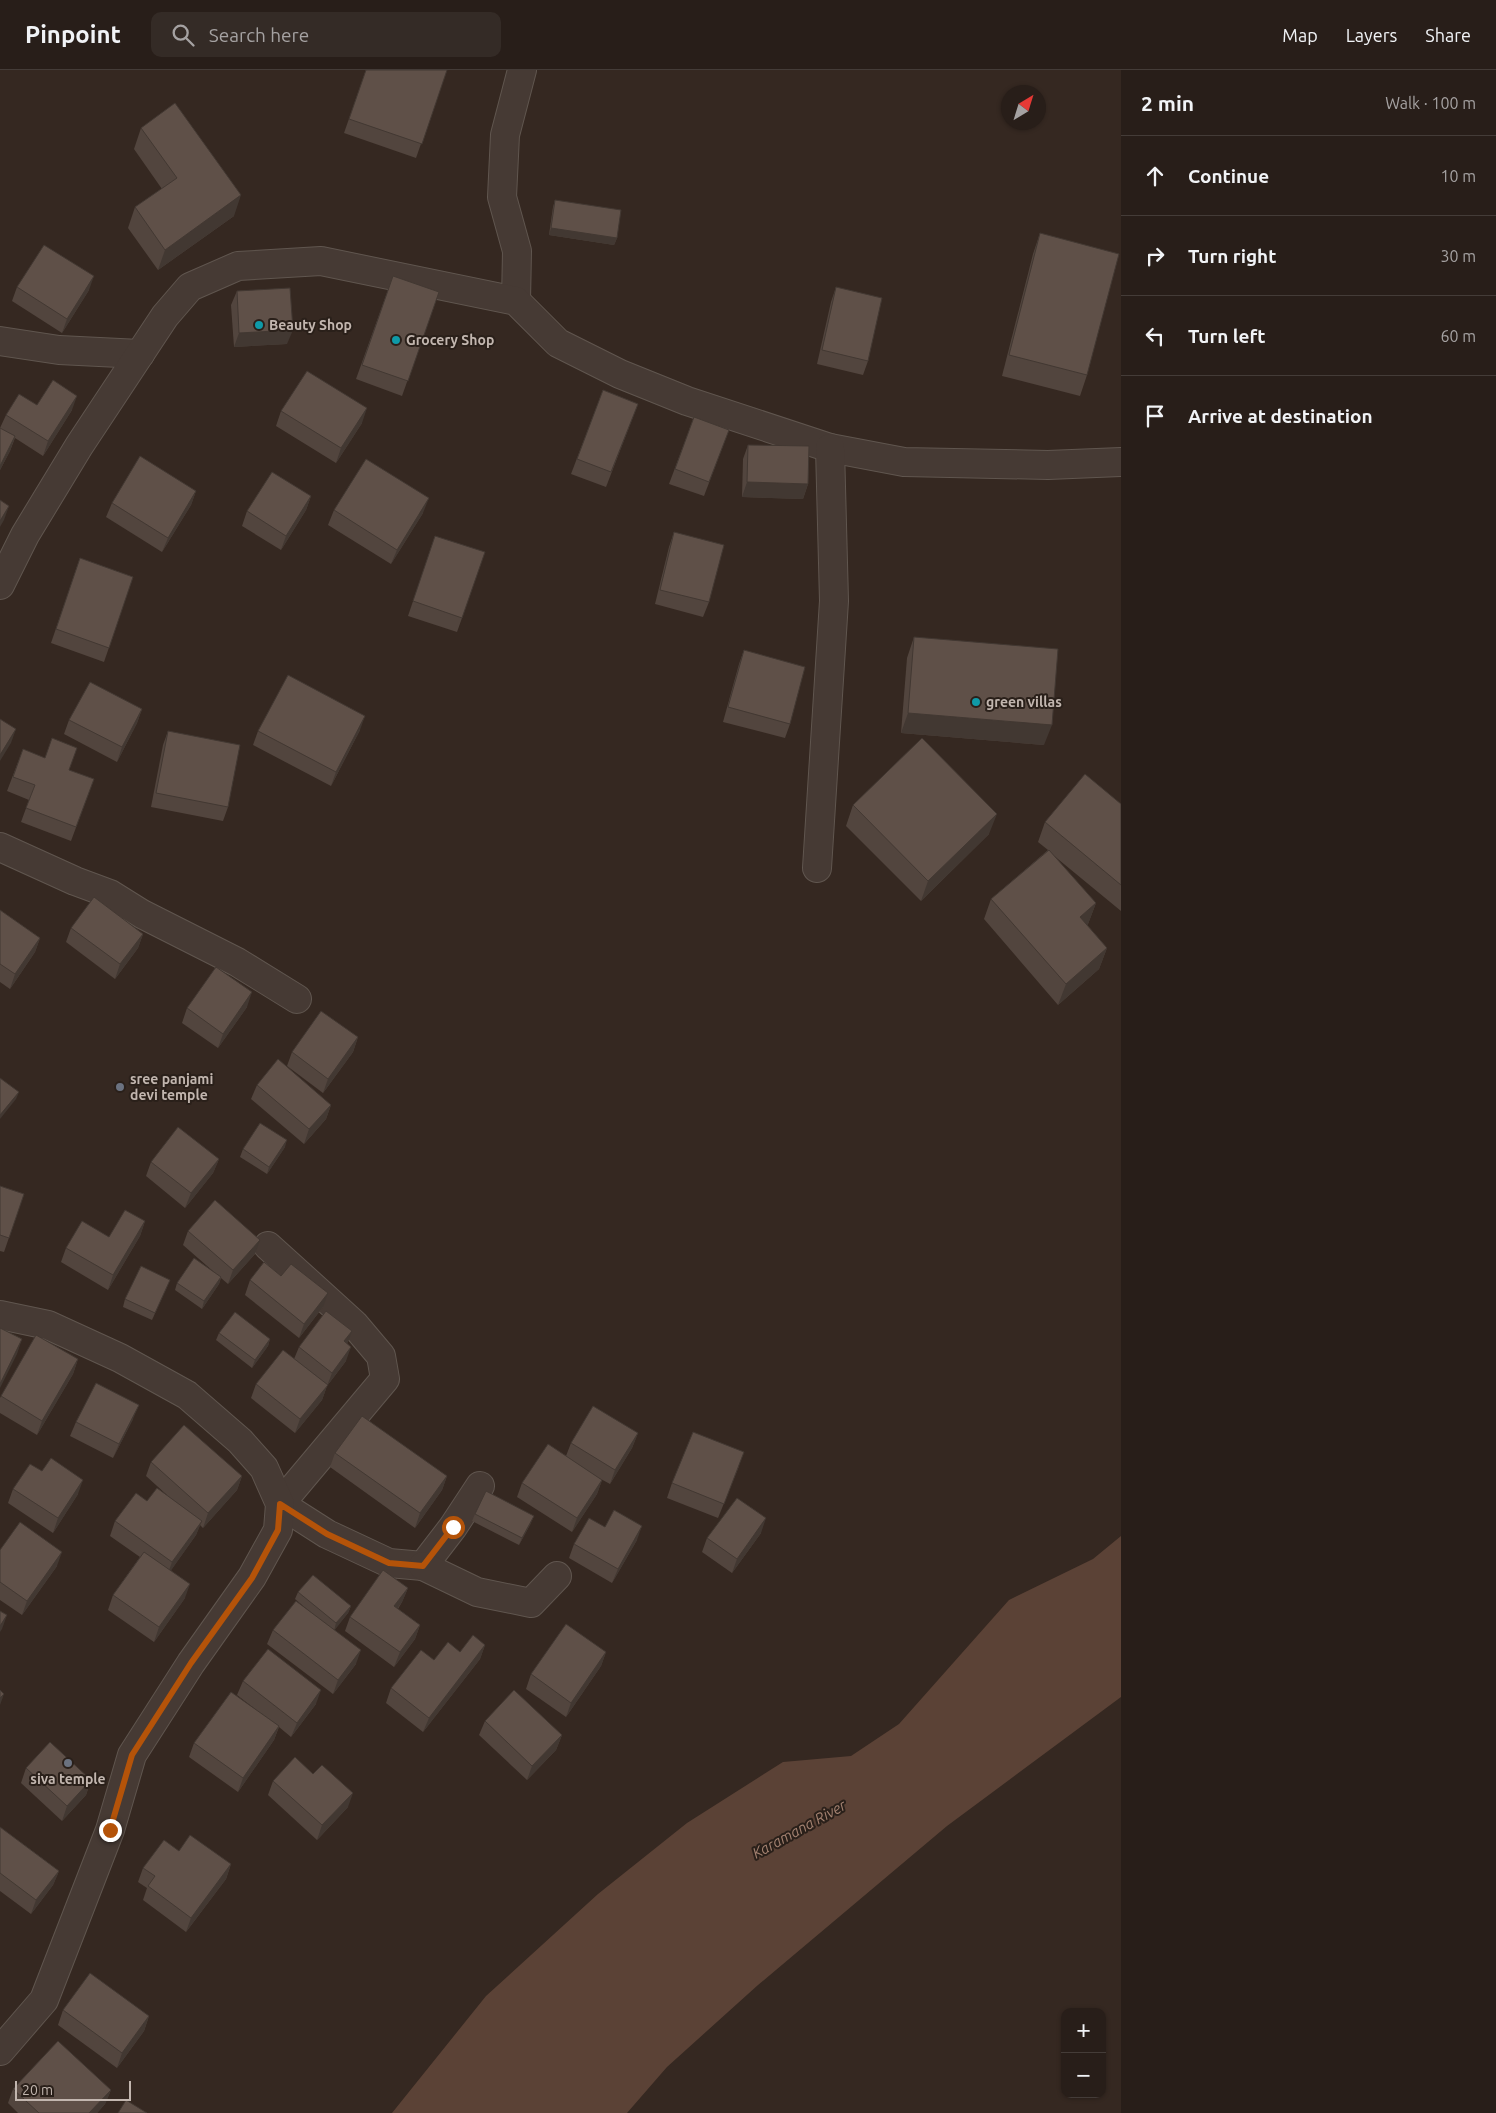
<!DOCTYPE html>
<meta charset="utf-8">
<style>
:root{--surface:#281e19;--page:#342b26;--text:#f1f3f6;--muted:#a5a2a2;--line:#443c38}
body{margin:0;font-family:Ubuntu,sans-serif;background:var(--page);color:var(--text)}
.controls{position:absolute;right:15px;bottom:15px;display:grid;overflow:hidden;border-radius:10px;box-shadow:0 1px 4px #0004}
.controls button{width:45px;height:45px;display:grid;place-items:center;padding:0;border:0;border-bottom:1px solid var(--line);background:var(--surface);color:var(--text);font:25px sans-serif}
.compass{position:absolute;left:1001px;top:15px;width:45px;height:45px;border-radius:50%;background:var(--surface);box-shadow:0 1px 4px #0004;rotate:38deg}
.scale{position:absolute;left:15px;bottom:12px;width:116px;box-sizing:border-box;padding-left:5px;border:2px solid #c2b6af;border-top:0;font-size:14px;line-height:18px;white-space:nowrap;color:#c2b6af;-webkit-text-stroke:4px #2a201a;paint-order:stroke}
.stop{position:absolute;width:15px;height:15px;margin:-11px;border:4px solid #b45309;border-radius:50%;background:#fff}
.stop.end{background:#b45309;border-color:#fff;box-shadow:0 1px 5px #0008}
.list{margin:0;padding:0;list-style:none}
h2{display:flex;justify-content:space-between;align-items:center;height:65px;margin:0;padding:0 20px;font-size:21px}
h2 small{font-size:16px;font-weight:400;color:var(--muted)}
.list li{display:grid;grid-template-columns:32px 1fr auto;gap:15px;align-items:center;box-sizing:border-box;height:80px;padding:0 20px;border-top:1px solid var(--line)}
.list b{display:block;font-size:19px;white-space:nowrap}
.list em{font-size:16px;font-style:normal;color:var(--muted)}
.icon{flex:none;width:28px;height:28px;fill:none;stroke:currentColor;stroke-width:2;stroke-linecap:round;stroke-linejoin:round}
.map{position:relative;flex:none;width:1121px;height:2043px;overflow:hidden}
header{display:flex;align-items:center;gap:30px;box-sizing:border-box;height:70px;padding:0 25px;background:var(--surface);border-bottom:1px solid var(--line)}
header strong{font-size:24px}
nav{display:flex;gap:28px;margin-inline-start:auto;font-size:18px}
.search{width:350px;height:45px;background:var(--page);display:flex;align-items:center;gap:12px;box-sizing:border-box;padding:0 18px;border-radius:10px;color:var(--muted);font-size:19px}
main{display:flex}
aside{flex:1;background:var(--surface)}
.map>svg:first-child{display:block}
.water{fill:#5b4236}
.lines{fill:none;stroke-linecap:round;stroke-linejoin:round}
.minor-casing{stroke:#60564f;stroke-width:30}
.minor{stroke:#463a34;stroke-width:28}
.wall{fill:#52453e}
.shaded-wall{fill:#423832}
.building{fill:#5f5048;stroke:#423832}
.route{stroke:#b45309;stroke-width:6}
.culture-dot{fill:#0f9aa8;stroke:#2a201a;stroke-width:2}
.worship-dot{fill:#6b7280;stroke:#2a201a;stroke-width:2}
.labels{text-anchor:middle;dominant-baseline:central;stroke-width:4;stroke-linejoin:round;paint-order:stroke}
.poi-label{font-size:14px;font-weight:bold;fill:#c2b6af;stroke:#2a201a;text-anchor:start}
.water-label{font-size:15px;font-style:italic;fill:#a48271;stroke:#2a201a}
</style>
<header>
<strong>Pinpoint</strong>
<div class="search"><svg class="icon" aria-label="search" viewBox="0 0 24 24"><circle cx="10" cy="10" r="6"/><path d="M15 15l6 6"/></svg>Search here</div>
<nav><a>Map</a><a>Layers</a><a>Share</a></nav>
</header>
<main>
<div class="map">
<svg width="1121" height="2043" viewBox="0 0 1121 2043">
<rect width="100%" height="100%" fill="#352821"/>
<polygon class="water" points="1121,1466 1121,1627 947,1756 758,1915 667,1997 627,2043 392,2043 486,1926 598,1824 687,1753 783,1692 851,1686 899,1654 1009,1530 1093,1489"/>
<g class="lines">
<g class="minor-casing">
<g id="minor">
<polyline points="516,231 517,181 502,127 505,65 522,0"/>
<polyline points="0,271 59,280 140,284"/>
<polyline points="0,515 25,465 79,376 165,246 190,217 238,196 321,191 516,231 558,273 620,304 687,331 830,378 904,392 1048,395 1121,392"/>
<polyline points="0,777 75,811 110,824 142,844 237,892 297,929"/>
<polyline points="817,798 834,531 830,378"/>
<polyline points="268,1176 354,1254 381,1286 385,1309 280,1434 327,1464 389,1493 423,1496 453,1457 480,1416"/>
<polyline points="0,1245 48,1255 120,1288 187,1325 240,1371 264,1398 280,1434 278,1460 252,1507 191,1593 132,1685 110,1760 44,1930 0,1981"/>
<polyline points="423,1496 477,1522 531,1533 557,1506"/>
</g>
</g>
<use href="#minor" class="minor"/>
</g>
<g class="wall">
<polygon points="366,0 447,0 416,88 344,63"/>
<polygon points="141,58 234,146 158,200 128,158 135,137 162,119 134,79"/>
<polygon points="555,130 617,168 614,175 549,165 553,137"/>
<polygon points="1040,163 1087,305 1080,326 1002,306 1033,184"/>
<polygon points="393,206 439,222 402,326 356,309"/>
<polygon points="17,217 89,220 62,263 12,231"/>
<polygon points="836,217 868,291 863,305 817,294 831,232"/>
<polygon points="237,221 287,274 234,277 231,235"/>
<polygon points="603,320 638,334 606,417 571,404"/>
<polygon points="37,335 72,340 43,386 15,368 10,381 0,400 0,358 6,345"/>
<polygon points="281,341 362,353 336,393 276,356"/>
<polygon points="694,347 729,360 704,426 669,414"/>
<polygon points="748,375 808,414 803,429 742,427 743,389"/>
<polygon points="196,421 191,435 162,482 106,447 112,433"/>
<polygon points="311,426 306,440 281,480 242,456 247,441"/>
<polygon points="334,440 423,443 391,494 328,455"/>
<polygon points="674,462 709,532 703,547 655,534 669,477"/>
<polygon points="435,466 462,548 457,562 408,546"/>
<polygon points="80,488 133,507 104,592 51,573"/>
<polygon points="914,567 1044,675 901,663 907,588"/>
<polygon points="744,580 790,654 785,668 723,652 739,594"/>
<polygon points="142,639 137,653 117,692 64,664 69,650"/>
<polygon points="360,660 331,716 253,675 258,661"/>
<polygon points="168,661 228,737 223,751 151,737 163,675"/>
<polygon points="23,679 69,700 94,709 71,771 21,752 29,730 7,721"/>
<polygon points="1121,734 1121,841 1053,785 1096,833 1088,854 1087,855 1107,878 1099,899 1058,935 984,849 991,829 1048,780 1038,772 1045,752"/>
<polygon points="853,735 989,764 921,831 846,756"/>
<polygon points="0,840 40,868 35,882 10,919 0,912"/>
<polygon points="71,858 143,864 138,878 115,909 66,872"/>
<polygon points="247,937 218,978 182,953 187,938"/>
<polygon points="358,967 353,982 323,1023 287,996 292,982"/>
<polygon points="257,1015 331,1035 326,1049 304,1074 251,1029"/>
<polygon points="285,1077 267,1104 240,1087 243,1079"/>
<polygon points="219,1089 213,1103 185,1138 146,1106 151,1092"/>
<polygon points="0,1116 24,1124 4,1182 0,1181"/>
<polygon points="145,1151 140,1166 108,1220 61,1192 66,1178 109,1167"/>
<polygon points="188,1161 255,1184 228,1214 221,1208 219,1214 202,1239 175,1220 177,1213 214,1202 183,1175"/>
<polygon points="170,1210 152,1250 123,1237 125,1229"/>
<polygon points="250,1210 323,1237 299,1268 245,1225"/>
<polygon points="219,1263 270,1269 268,1276 252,1298 216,1270"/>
<polygon points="347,1273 346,1291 327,1316 322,1330 295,1363 251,1328 256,1314 294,1289 299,1277"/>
<polygon points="78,1289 73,1304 37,1365 0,1343 0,1328 1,1326"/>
<polygon points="133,1349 113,1388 70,1366 76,1352"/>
<polygon points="638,1363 632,1378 610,1414 599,1408 602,1410 597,1424 572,1462 517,1427 522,1413 566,1386 571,1373"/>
<polygon points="335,1383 447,1406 442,1420 415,1458 330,1397"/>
<polygon points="151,1392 242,1406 237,1420 203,1458 200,1455 196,1465 171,1500 185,1528 154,1572 108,1540 113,1525 140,1487 110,1466 115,1451 147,1431 167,1425 146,1406"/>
<polygon points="739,1396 718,1448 667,1428 672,1413"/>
<polygon points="42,1401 78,1424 53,1463 8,1433 13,1419"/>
<polygon points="475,1444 531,1453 519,1475 472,1451"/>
<polygon points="605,1457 637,1470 612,1513 569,1488 574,1474"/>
<polygon points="761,1463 732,1503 702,1482 707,1468"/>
<polygon points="0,1480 57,1496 22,1545 0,1530"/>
<polygon points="408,1518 402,1532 398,1539 420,1555 415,1569 394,1597 345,1561 350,1547"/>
<polygon points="298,1522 351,1536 348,1543 334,1560 356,1594 333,1624 267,1574 273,1560 315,1546 295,1529"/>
<polygon points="485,1575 480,1589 423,1662 386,1633 391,1618 434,1590"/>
<polygon points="606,1582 601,1596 566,1647 526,1619 531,1604"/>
<polygon points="243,1611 316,1634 291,1667 279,1657 274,1670 238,1722 189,1687 194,1673 260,1643 237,1625"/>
<polygon points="485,1651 562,1665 556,1680 527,1710 479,1665"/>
<polygon points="26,1698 91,1710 86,1725 62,1751 21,1713"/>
<polygon points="273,1711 348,1737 317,1770 268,1725"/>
<polygon points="0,1757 59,1801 53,1815 31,1844 0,1821"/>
<polygon points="179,1781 231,1794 226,1809 186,1862 143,1830 147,1818 138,1812 143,1798"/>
<polygon points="63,1940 149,1946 144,1961 117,1998 58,1955"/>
<polygon points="13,2019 111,2020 105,2034 97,2043 18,2043 8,2033"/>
</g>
<g class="shaded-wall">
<polygon points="241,125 234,146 158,200 165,180"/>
<polygon points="551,158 617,168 614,175 549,165"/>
<polygon points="94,206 89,220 62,263 67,249"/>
<polygon points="293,260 287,274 234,277 239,263"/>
<polygon points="77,326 72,340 43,386 48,371"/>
<polygon points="367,338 362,353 336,393 341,378"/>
<polygon points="15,366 10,381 0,400 0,396"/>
<polygon points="747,412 808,414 803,429 742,427"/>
<polygon points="196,421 191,435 162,482 168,468"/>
<polygon points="311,426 306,440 281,480 286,466"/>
<polygon points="429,428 423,443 391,494 397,480"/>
<polygon points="9,436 4,450 0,457 0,451"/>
<polygon points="142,639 137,653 117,692 122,677"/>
<polygon points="908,643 1052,655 1044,675 901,663"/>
<polygon points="365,646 360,660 331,716 336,702"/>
<polygon points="16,659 11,673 0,691 0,685"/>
<polygon points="997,744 989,764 921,831 928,811"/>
<polygon points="1096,833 1088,854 1073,867 1080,847"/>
<polygon points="143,864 138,878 115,909 120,894"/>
<polygon points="40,868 35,882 10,919 15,904"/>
<polygon points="1107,878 1099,899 1058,935 1066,914"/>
<polygon points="252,922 247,937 218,978 223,964"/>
<polygon points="358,967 353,982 323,1023 328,1009"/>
<polygon points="19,1022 16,1029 0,1049 0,1045"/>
<polygon points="331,1035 326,1049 304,1074 309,1059"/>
<polygon points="287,1070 285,1077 267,1104 269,1097"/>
<polygon points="219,1089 213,1103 185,1138 191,1123"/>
<polygon points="145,1151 140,1166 108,1220 113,1205"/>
<polygon points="260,1170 255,1184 228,1214 233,1200"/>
<polygon points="221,1207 219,1214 202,1239 204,1231"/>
<polygon points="328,1223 323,1237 299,1268 304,1254"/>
<polygon points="352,1261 347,1275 344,1271"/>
<polygon points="22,1269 17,1284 0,1318 0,1314"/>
<polygon points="270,1269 268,1276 252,1298 255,1290"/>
<polygon points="351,1277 346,1291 327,1316 322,1330 295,1363 300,1349 327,1316 332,1303"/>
<polygon points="78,1289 73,1304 37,1365 42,1351"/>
<polygon points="139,1335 133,1349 113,1388 119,1374"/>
<polygon points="638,1363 632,1378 610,1414 615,1400"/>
<polygon points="242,1406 237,1420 203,1458 208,1443"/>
<polygon points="447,1406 442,1420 415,1458 420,1443"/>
<polygon points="83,1410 78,1424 53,1463 58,1448"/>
<polygon points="602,1410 597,1424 572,1462 577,1448"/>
<polygon points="534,1446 531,1453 519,1475 522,1468"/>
<polygon points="766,1448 761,1463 732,1503 737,1489"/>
<polygon points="202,1451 196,1465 167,1506 172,1492"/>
<polygon points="642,1456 637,1470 612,1513 618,1499"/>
<polygon points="62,1482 57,1496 22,1545 27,1531"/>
<polygon points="190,1514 185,1528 154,1572 159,1557"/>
<polygon points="408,1518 402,1532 389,1550 394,1536"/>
<polygon points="351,1536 348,1543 334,1561 336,1553"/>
<polygon points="7,1545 2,1559 0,1562 0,1556"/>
<polygon points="420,1555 415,1569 394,1597 400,1582"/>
<polygon points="485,1575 480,1589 423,1662 429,1648"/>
<polygon points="361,1580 356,1594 333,1624 338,1610"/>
<polygon points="606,1582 601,1596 566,1647 571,1633"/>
<polygon points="321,1620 316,1634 291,1667 297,1653"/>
<polygon points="4,1624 0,1635 0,1628"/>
<polygon points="279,1656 274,1670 238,1722 243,1708"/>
<polygon points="562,1665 556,1680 527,1710 532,1696"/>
<polygon points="91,1710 86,1725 62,1751 67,1736"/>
<polygon points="353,1723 348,1737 317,1770 322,1755"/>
<polygon points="231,1794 226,1809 186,1862 191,1848"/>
<polygon points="59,1801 53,1815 31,1844 36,1830"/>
<polygon points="149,1946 144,1961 117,1998 122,1983"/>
<polygon points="111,2020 105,2034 97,2043 89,2043"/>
</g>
<g class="building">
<polygon points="366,0 447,0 422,74 349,49"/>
<polygon points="175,33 241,125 165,180 135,137 177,108 141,58"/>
<polygon points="555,130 621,140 617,168 551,158"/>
<polygon points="1040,163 1119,184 1087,305 1009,285"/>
<polygon points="44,175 94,206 67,249 17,217"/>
<polygon points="393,206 439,222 408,311 362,295"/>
<polygon points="836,217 882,228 868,291 822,280"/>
<polygon points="290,218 293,260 239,263 237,221"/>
<polygon points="307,301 367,338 341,378 281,341"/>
<polygon points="53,310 77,326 48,371 6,345 19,324 37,335"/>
<polygon points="603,320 638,334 611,402 577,389"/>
<polygon points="694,347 729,360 709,412 675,399"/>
<polygon points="0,358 15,366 0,396"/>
<polygon points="748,375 809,376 808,414 747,412"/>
<polygon points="140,386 196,421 168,468 112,433"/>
<polygon points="366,389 429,428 397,480 334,440"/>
<polygon points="272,402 311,426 286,466 247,441"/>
<polygon points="0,430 9,436 0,451"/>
<polygon points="674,462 724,475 709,532 660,520"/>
<polygon points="435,466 485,482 462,548 413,531"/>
<polygon points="80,488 133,507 109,578 56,559"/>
<polygon points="914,567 1058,579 1052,655 908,643"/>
<polygon points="744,580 805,597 790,654 728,637"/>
<polygon points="288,605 365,646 336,702 258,661"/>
<polygon points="90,612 142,639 122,677 69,650"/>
<polygon points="0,649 16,659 0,685"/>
<polygon points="168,661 240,675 228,737 156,723"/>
<polygon points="52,668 77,678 69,700 94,709 76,757 26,738 35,715 13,707 23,679 45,688"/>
<polygon points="922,668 997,744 928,811 853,735"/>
<polygon points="1085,704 1121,734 1121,815 1045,752"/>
<polygon points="1049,780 1096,833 1080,847 1107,878 1066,914 991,829"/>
<polygon points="94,827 143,864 120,894 71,858"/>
<polygon points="0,840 40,868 15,904 0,894"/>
<polygon points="216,897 252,922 223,964 187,938"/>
<polygon points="321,941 358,967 328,1009 292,982"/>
<polygon points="278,989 331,1035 309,1059 257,1015"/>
<polygon points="0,1008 19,1022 0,1045"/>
<polygon points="260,1053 287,1070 269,1097 243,1079"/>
<polygon points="178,1057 219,1089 191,1123 151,1092"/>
<polygon points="0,1116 24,1124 9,1168 0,1165"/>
<polygon points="215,1130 260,1170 233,1200 188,1161"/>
<polygon points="125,1140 145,1151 113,1205 66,1178 82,1151 109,1167"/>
<polygon points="194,1188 221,1207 204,1231 177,1213"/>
<polygon points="264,1192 281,1206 291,1194 328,1223 304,1254 250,1210"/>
<polygon points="141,1196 170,1210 155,1243 125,1229"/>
<polygon points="326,1241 352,1261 344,1271 351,1277 332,1303 299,1277"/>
<polygon points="235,1242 270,1269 255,1290 219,1263"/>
<polygon points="0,1258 22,1269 0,1314"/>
<polygon points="36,1265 78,1289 42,1351 1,1326"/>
<polygon points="283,1280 328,1315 300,1349 256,1314"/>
<polygon points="96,1313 139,1335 119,1374 76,1352"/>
<polygon points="593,1336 638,1363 615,1400 571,1373"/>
<polygon points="362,1346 447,1406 420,1443 335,1383"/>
<polygon points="184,1355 242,1406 208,1443 151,1392"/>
<polygon points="693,1362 744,1382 724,1434 672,1413"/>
<polygon points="548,1374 602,1410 577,1448 522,1413"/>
<polygon points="51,1388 83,1410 58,1448 13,1419 30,1394 42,1401"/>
<polygon points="157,1418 202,1451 172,1492 115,1451 136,1423 147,1431"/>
<polygon points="486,1421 534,1446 522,1468 475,1444"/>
<polygon points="737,1428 766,1448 737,1489 707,1468"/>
<polygon points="614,1440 642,1456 618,1499 574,1474 589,1448 605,1457"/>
<polygon points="20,1452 62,1482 27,1531 0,1512 0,1480"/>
<polygon points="144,1482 190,1514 159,1557 113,1525"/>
<polygon points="383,1500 408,1518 394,1536 420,1555 400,1582 350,1547"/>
<polygon points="313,1505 351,1536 336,1553 298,1522"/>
<polygon points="296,1531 361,1580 338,1610 273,1560"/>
<polygon points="0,1541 7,1545 0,1556"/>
<polygon points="566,1554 606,1582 571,1633 531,1604"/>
<polygon points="473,1565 485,1575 429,1648 391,1618 421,1580 434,1590 448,1572 460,1582"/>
<polygon points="268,1579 321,1620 297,1653 243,1611"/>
<polygon points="0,1620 4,1624 0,1628"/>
<polygon points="514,1620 562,1665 532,1696 485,1651"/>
<polygon points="231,1622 279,1656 243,1708 194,1673"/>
<polygon points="50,1672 91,1710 67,1736 26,1698"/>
<polygon points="295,1687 313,1704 322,1695 353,1723 322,1755 273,1711"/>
<polygon points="0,1757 59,1801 36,1830 0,1803"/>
<polygon points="190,1765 231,1794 191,1848 148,1816 155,1806 143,1798 164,1770 179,1781"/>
<polygon points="90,1903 149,1946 122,1983 63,1940"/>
<polygon points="58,1971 111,2020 89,2043 39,2043 13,2019"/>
<polygon points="126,2030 147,2043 118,2043"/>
</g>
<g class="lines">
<polyline class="route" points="110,1760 132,1685 191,1593 252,1508 278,1460 280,1434 327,1464 389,1493 423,1496 453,1457"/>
</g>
<g class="culture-dot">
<circle cx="259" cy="255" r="5"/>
<circle cx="396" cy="270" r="5"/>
<circle cx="976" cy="632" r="5"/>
</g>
<g class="worship-dot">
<circle cx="120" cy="1017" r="5"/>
<circle cx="68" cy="1693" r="5"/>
</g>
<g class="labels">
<g class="poi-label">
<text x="269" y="255">Beauty Shop</text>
<text x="406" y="270">Grocery Shop</text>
<text x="986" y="632">green villas</text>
<text x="130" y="1009">sree panjami<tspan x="130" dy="16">devi temple</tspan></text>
<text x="68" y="1709" text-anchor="middle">siva temple</text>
</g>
<g class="water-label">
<text transform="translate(799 1759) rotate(-29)">Karamana River</text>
</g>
</g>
</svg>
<div class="controls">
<button>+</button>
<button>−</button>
</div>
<svg class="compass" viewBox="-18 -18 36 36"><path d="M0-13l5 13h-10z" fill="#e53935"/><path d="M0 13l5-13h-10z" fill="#a5a2a2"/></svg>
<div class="scale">20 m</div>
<div class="stop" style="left:453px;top:1457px"></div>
<div class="stop end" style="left:110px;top:1760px"></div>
</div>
<aside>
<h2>2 min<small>Walk · 100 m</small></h2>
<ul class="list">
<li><svg class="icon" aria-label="ahead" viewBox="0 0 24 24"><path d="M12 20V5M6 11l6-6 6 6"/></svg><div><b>Continue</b></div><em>10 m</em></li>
<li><svg class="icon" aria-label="right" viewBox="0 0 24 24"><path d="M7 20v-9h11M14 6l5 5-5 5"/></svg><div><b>Turn right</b></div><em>30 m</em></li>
<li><svg class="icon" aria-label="left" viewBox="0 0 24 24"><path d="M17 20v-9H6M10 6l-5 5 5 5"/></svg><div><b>Turn left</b></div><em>60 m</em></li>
<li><svg class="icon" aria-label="arrive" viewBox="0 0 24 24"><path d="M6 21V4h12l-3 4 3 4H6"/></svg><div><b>Arrive at destination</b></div></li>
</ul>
</aside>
</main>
